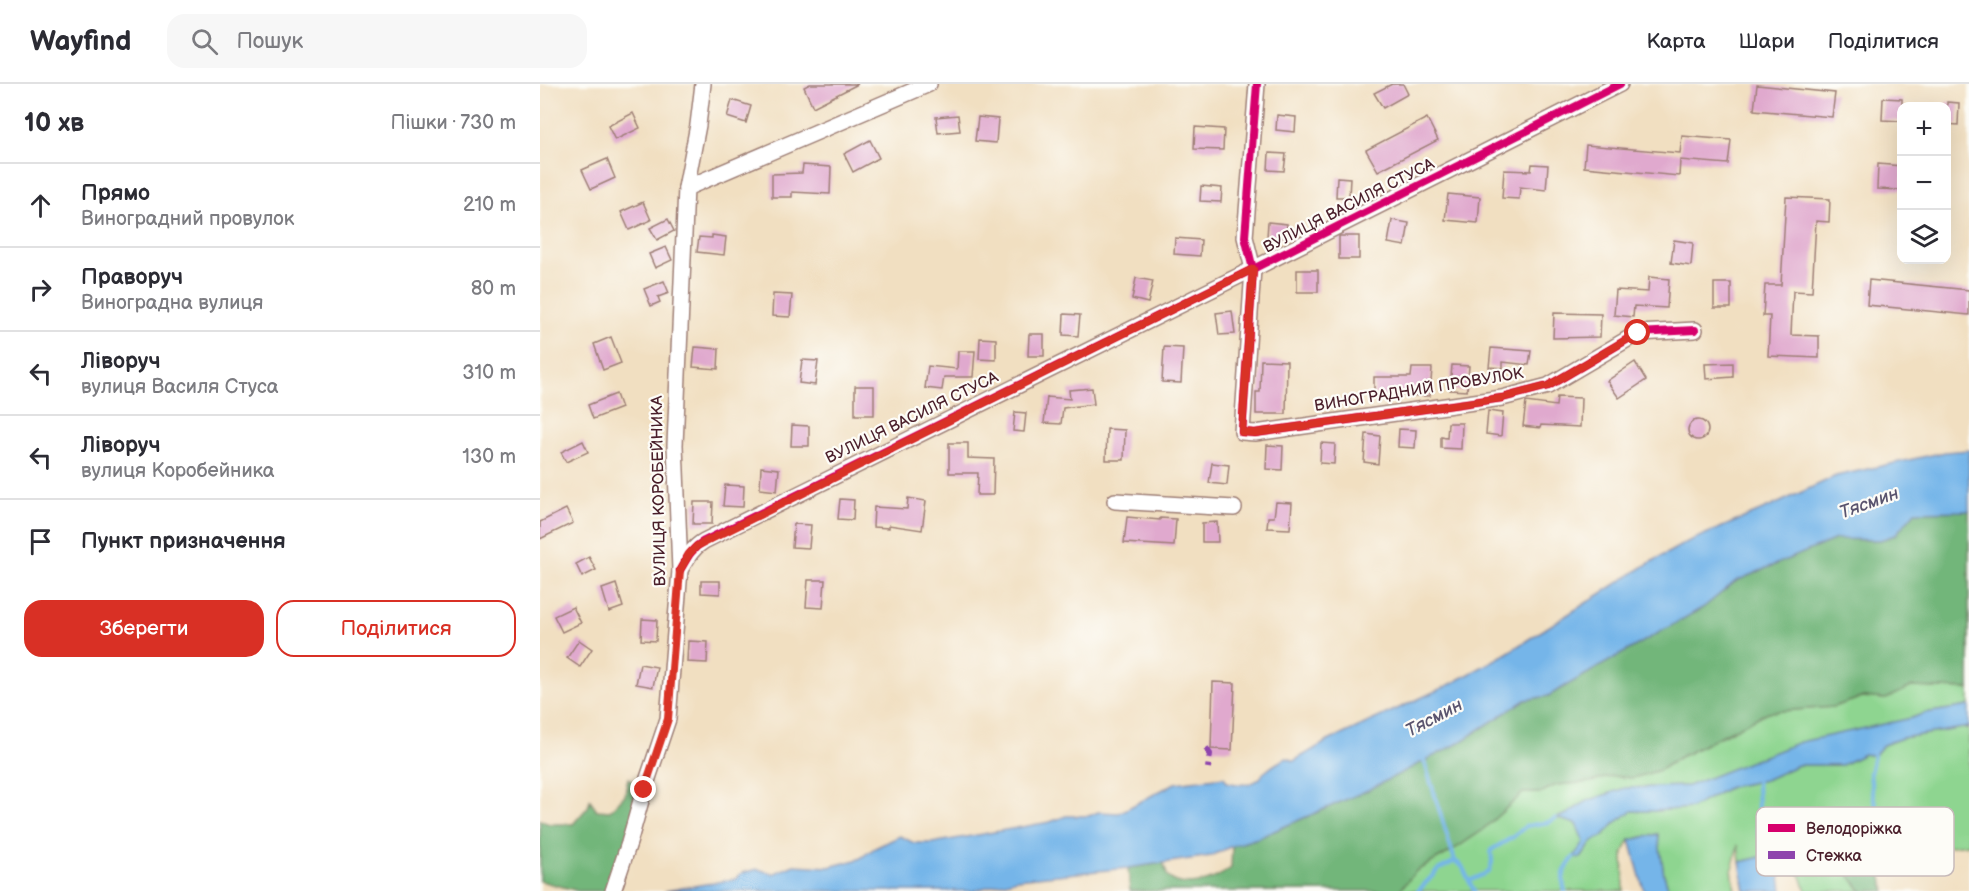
<!DOCTYPE html>
<html lang="uk">
<meta charset="utf-8">
<style>
:root{--surface:#fff;--page:#f7f7f7;--text:#2b2b33;--muted:#7c7c81;--line:#e1e1e2;--accent:#d93025}
body{margin:0;font-family:"Balsamiq Sans",sans-serif;background:var(--page);color:var(--text)}
.controls{position:absolute;right:18px;top:18px;display:grid;overflow:hidden;border-radius:12px;box-shadow:0 6px 24px #0002}
.controls button{width:54px;height:54px;display:grid;place-items:center;padding:0;border:0;border-bottom:2px solid var(--line);background:var(--surface);color:var(--text);font:30px sans-serif}
.stop{position:absolute;width:18px;height:18px;margin:-14px;border:4px solid #d93025;border-radius:50%;background:#fff}
.stop.end{background:#d93025;border-color:#fff;box-shadow:0 2px 6px #0008}
.list{margin:0;padding:0;list-style:none}
h2{display:flex;justify-content:space-between;align-items:center;height:78px;margin:0;padding:0 24px;font-size:26px}
h2 small{font-size:20px;font-weight:400;color:var(--muted)}
.list li{display:grid;grid-template-columns:39px 1fr auto;gap:18px;align-items:center;box-sizing:border-box;height:84px;padding:0 24px;border-top:2px solid var(--line)}
.list b{display:block;font-size:22px;white-space:nowrap}
.list p{margin:0;font-size:20px;white-space:nowrap;color:var(--muted)}
.list em{font-size:20px;font-style:normal;color:var(--muted)}
.actions{display:flex;gap:12px;padding:18px 24px}
.actions a{flex:1;padding:14px 0;border:2px solid var(--accent);border-radius:18px;text-align:center;font-size:21px;color:var(--accent)}
.actions .main{background:var(--accent);color:#fff}
.icon{flex:none;width:33px;height:33px;fill:none;stroke:currentColor;stroke-width:2;stroke-linecap:round;stroke-linejoin:round}
.map{position:relative;flex:none;width:1429px;height:807px;overflow:hidden}
header{display:flex;align-items:center;gap:36px;box-sizing:border-box;height:84px;padding:0 30px;background:var(--surface);border-bottom:2px solid var(--line)}
header strong{font-size:28px}
nav{display:flex;gap:33px;margin-inline-start:auto;font-size:21px}
.search{width:420px;height:54px;background:var(--page);display:flex;align-items:center;gap:15px;box-sizing:border-box;padding:0 21px;border-radius:18px;color:var(--muted);font-size:22px}
main{display:flex}
aside{flex:1;background:var(--surface)}
.map>svg:first-child{display:block}
.green{fill:#8ed590;stroke:#6c7a5e;stroke-width:1.5}
.forest{fill:#72b67a;stroke:#5e6a52;stroke-width:1.5}
.water{fill:#74b5e9;stroke:#5f6a8a;stroke-width:1.5}
.lines{fill:none;stroke-linecap:round;stroke-linejoin:round}
.stream{stroke:#74b5e9;stroke-width:4}
.building{fill:#e0a9ce}
.minor-casing{stroke:#9e7f76;stroke-width:18}
.minor{stroke:#fff;stroke-width:15}
.quiet{stroke:#8e44ad;stroke-width:6;stroke-dasharray:12 6;stroke-linecap:butt}
.cycleway-casing{stroke:#fdfcf7;stroke-width:11}
.cycleway{stroke:#d6006c;stroke-width:8}
.route{stroke:#d93025;stroke-width:8}
.labels{text-anchor:middle;dominant-baseline:central;stroke-width:4.5;stroke-linejoin:round;paint-order:stroke}
.street-label{font-size:16px;fill:#4a1f2b;stroke:#fdfcf7}
.water-label{font-size:18px;font-style:italic;fill:#59546e;stroke:#fdfcf7}
.key{fill:#fdfcf7;stroke:#c7baba;stroke-width:1.5}
.key-label{font-size:16px;fill:#4a1f2b}
</style>
<header>
<strong>Wayfind</strong>
<div class="search"><svg class="icon" aria-label="search" viewBox="0 0 24 24"><circle cx="10" cy="10" r="6"/><path d="M15 15l6 6"/></svg>Пошук</div>
<nav><a>Карта</a><a>Шари</a><a>Поділитися</a></nav>
</header>
<main>
<aside>
<h2>10 хв<small>Пішки · 730 m</small></h2>
<ul class="list">
<li><svg class="icon" aria-label="ahead" viewBox="0 0 24 24"><path d="M12 20V5M6 11l6-6 6 6"/></svg><div><b>Прямо</b><p>Виноградний провулок</p></div><em>210 m</em></li>
<li><svg class="icon" aria-label="right" viewBox="0 0 24 24"><path d="M7 20v-9h11M14 6l5 5-5 5"/></svg><div><b>Праворуч</b><p>Виноградна вулиця</p></div><em>80 m</em></li>
<li><svg class="icon" aria-label="left" viewBox="0 0 24 24"><path d="M17 20v-9H6M10 6l-5 5 5 5"/></svg><div><b>Ліворуч</b><p>вулиця Василя Стуса</p></div><em>310 m</em></li>
<li><svg class="icon" aria-label="left" viewBox="0 0 24 24"><path d="M17 20v-9H6M10 6l-5 5 5 5"/></svg><div><b>Ліворуч</b><p>вулиця Коробейника</p></div><em>130 m</em></li>
<li><svg class="icon" aria-label="arrive" viewBox="0 0 24 24"><path d="M6 21V4h12l-3 4 3 4H6"/></svg><div><b>Пункт призначення</b></div></li>
</ul>
<div class="actions"><a class="main">Зберегти</a><a>Поділитися</a></div>
</aside>
<div class="map">
<svg width="1429" height="807" viewBox="0 0 1429 807">
<rect width="100%" height="100%" fill="#fdfcf7"/>
<filter id="ink" filterUnits="userSpaceOnUse"><feTurbulence type="fractalNoise" baseFrequency=".0167" numOctaves="2"/><feDisplacementMap in="SourceGraphic" scale="12" xChannelSelector="R" yChannelSelector="G"/><feConvolveMatrix kernelMatrix="1 2 1 2 8 2 1 2 1" color-interpolation-filters="sRGB"/></filter>
<filter id="wash" filterUnits="userSpaceOnUse"><feTurbulence type="fractalNoise" baseFrequency=".008" numOctaves="4" result="noise"/><feDisplacementMap in="SourceGraphic" scale="24" xChannelSelector="R" yChannelSelector="G"/><feGaussianBlur stdDeviation="1.35" result="paint"/><feColorMatrix in="noise" values="0 0 0 0 0 0 0 0 0 0 0 0 0 0 0 0 0 1.4 0 .05"/><feComposite in="paint" operator="in"/></filter>
<g filter="url(#wash)">
<rect width="100%" height="100%" fill="#f1dfc1"/>
<polygon class="green" points="1371,603 1429,605 1429,622 1385,629 1372,634 1226,672 1148,702 1085,704 1047,717 1027,730 1017,734 1036,740 1045,758 1041,774 1053,757 1062,753 1075,739 1092,727 1114,727 1151,724 1190,703 1225,696 1258,681 1302,681 1324,670 1334,672 1343,661 1362,654 1429,643 1429,760 1375,766 1340,785 1317,783 1315,799 1322,807 1266,807 1261,792 1237,769 1200,778 1198,761 1192,785 1195,807 1185,807 1178,803 1159,804 1155,807 1129,807 1124,791 1117,750 1090,756 1083,769 1084,807 859,807 876,787 910,768 940,748 983,709 1000,709 1016,701 1051,698 1072,692 1093,694 1120,686 1140,673 1228,628 1293,623 1323,613 1346,615"/>
<g class="forest">
<path d="M1429,427V605L1371,603L1346,615L1323,613L1293,623L1228,628L1140,673L1120,686L1093,694L1072,692L1051,698L1016,701L1000,709H983L940,748L910,768L876,787L859,807H590L588,784L623,779C625,783 626,789 628,793C644,807 674,797 691,784L692,762L718,754L828,706L917,660L985,616L1008,612L1164,523L1196,497L1296,455L1340,456L1355,451L1375,428Z"/>
<polygon points="88,694 104,706 73,807 38,807 0,797 0,736 9,740 33,740 48,723 50,716 57,726 70,727 85,711"/>
<polygon points="1317,783 1340,785 1345,807 1322,807 1309,791"/>
</g>
<g class="water">
<path d="M1429,366V427L1375,428L1355,451L1340,456L1296,455L1196,497L1164,523L1008,612L985,616L917,660L828,706L718,754L692,762L671,772L588,784L477,795L433,807H125L195,795L202,789L218,785L233,790L254,781L289,783L319,775L335,764L360,752L374,759H392L510,738L526,732H549L558,728L579,729L635,699L684,693L687,698C698,701 711,703 720,694C726,687 719,692 726,687C732,682 740,677 747,674L754,677L786,658L913,599L967,569L1106,481L1147,458L1232,422L1296,392L1405,368Z"/>
<polygon points="1429,622 1429,643 1362,654 1343,661 1334,672 1324,670 1302,681 1258,681 1225,696 1190,703 1151,724 1114,727 1092,727 1075,739 1062,753 1053,757 1041,774 1034,773 1044,758 1036,740 1016,734 1027,730 1047,717 1085,704 1148,702 1260,658 1372,634 1385,629"/>
<polygon points="1118,750 1124,791 1129,807 1104,807 1090,756"/>
<polygon points="1237,769 1242,807 1205,807 1200,778"/>
</g>
<g class="lines">
<g class="stream">
<polyline points="1334,672 1330,689 1332,708 1351,777"/>
<polyline points="883,673 915,777 922,782 934,807"/>
<polyline points="1217,698 1219,751"/>
<polyline points="929,797 949,788 952,778 951,766 973,753 986,742 1009,738 1016,734"/>
<polyline points="878,807 898,786 915,777"/>
<path d="M1025,807C1020,792 1025,785 1034,773"/>
</g>
</g>
<g id="blocks">
<g class="building">
<polygon points="270,0 318,0 273,23 264,3"/>
<polygon points="852,0 863,0 868,10 843,24 834,9"/>
<polygon points="1217,1 1295,9 1292,33 1214,26"/>
<polygon points="1343,14 1362,15 1362,37 1342,36"/>
<polygon points="192,16 211,22 206,39 187,33"/>
<polygon points="1407,18 1419,19 1418,41 1407,40"/>
<polygon points="93,29 100,44 75,56 68,42"/>
<polygon points="418,31 420,47 398,49 396,33"/>
<polygon points="737,31 756,33 755,48 736,46"/>
<polygon points="438,33 458,35 456,59 435,57"/>
<polygon points="887,34 898,56 838,87 826,66"/>
<polygon points="655,43 684,45 683,66 654,65"/>
<polygon points="1142,52 1191,56 1188,80 1140,76 1139,92 1044,83 1046,61 1140,69"/>
<polygon points="330,56 339,74 313,88 304,70"/>
<polygon points="729,69 746,70 744,87 728,86"/>
<polygon points="67,75 75,94 51,105 42,86"/>
<polygon points="992,80 1008,81 1006,106 980,103 979,115 962,114 964,86 991,87"/>
<polygon points="1338,80 1362,82 1362,106 1337,105"/>
<polygon points="263,81 291,83 290,110 252,108 252,113 232,113 232,90 262,89"/>
<polygon points="797,93 810,94 809,113 796,113"/>
<polygon points="661,102 682,104 681,118 660,117"/>
<polygon points="908,110 940,113 938,139 905,136"/>
<polygon points="1246,113 1290,115 1289,138 1276,137 1272,208 1253,207 1251,251 1279,252 1279,274 1228,272 1230,232 1223,232 1225,201 1241,201"/>
<polygon points="103,118 111,136 89,146 81,128"/>
<polygon points="128,135 134,147 117,156 110,144"/>
<polygon points="852,136 869,139 865,162 848,159"/>
<polygon points="728,138 747,140 746,154 727,153"/>
<polygon points="172,151 186,153 184,171 157,168 159,153 172,154"/>
<rect x="799" y="152" width="20" height="23"/>
<polygon points="635,154 661,156 660,172 634,170"/>
<polygon points="1134,156 1153,159 1151,182 1131,179"/>
<polygon points="126,163 132,176 115,184 109,170"/>
<rect x="757" y="186" width="21" height="22"/>
<polygon points="1109,193 1129,195 1127,224 1094,222 1093,233 1074,231 1076,206 1108,208"/>
<polygon points="596,194 613,197 608,219 592,215"/>
<polygon points="1329,196 1429,206 1429,231 1327,221"/>
<polygon points="124,197 129,209 118,213 120,218 111,222 104,205"/>
<rect x="1174" y="199" width="17" height="25"/>
<polygon points="233,210 252,211 250,233 232,232"/>
<polygon points="692,227 695,250 679,251 676,229"/>
<polygon points="1014,229 1061,230 1060,253 1013,254"/>
<polygon points="524,230 540,231 538,252 523,251"/>
<polygon points="489,250 504,250 504,272 488,272"/>
<polygon points="71,253 81,279 63,286 54,260"/>
<polygon points="440,254 456,255 456,276 439,275"/>
<polygon points="155,263 179,265 178,285 153,283"/>
<polygon points="624,263 643,264 641,299 622,298"/>
<polygon points="951,264 991,267 989,281 963,278 963,284 949,283"/>
<polygon points="418,267 435,267 433,293 404,293 402,306 385,304 388,282 417,285"/>
<polygon points="262,276 278,277 275,301 259,299"/>
<polygon points="721,276 747,277 746,330 716,330 716,308 720,308"/>
<polygon points="1095,278 1106,296 1079,314 1067,297"/>
<polygon points="1193,279 1193,293 1166,295 1165,280"/>
<polygon points="912,281 929,282 927,307 910,306"/>
<polygon points="872,284 892,284 890,312 853,311 853,314 834,314 834,293 871,293"/>
<rect x="315" y="302" width="19" height="29"/>
<polygon points="552,304 554,320 523,324 521,340 504,339 507,313 530,315 529,306"/>
<polygon points="76,310 81,324 53,335 48,321"/>
<polygon points="1017,313 1041,314 1040,343 1001,341 1000,344 983,342 986,318 1016,322"/>
<polygon points="948,327 963,329 961,352 946,350"/>
<polygon points="475,328 486,329 484,348 473,347"/>
<circle cx="1158" cy="346" r="10"/>
<polygon points="908,339 922,339 921,365 901,364 901,353 907,354"/>
<polygon points="252,341 269,342 269,362 251,362"/>
<polygon points="567,345 585,346 584,376 566,376"/>
<polygon points="859,345 876,346 875,364 858,363"/>
<polygon points="826,350 840,352 838,380 824,378"/>
<polygon points="43,357 48,368 26,378 21,368"/>
<polygon points="409,359 428,359 428,374 454,375 453,411 437,411 438,389 409,389"/>
<polygon points="781,359 795,360 794,380 780,379"/>
<polygon points="727,361 743,362 742,386 726,385"/>
<polygon points="672,379 689,381 687,401 669,399"/>
<polygon points="221,383 239,385 237,407 220,405"/>
<polygon points="185,401 204,402 203,423 183,422"/>
<polygon points="368,414 386,417 382,446 349,441 349,444 333,443 334,423 367,425"/>
<polygon points="300,415 314,416 313,436 298,435"/>
<polygon points="154,418 173,418 172,440 153,440"/>
<polygon points="736,418 752,419 750,445 727,444 728,433 734,433"/>
<polygon points="26,425 33,439 0,455 0,438"/>
<polygon points="587,433 620,436 620,434 636,435 634,462 584,459"/>
<polygon points="677,438 678,458 662,458 662,439"/>
<polygon points="254,440 271,441 269,464 252,463"/>
<polygon points="49,473 56,486 42,493 36,480"/>
<polygon points="268,496 285,496 283,524 266,523"/>
<polygon points="161,497 180,497 180,510 161,509"/>
<polygon points="76,500 83,523 69,528 62,505"/>
<polygon points="33,523 41,539 22,548 14,532"/>
<polygon points="102,535 117,536 116,557 101,556"/>
<polygon points="39,556 52,565 40,583 27,574"/>
<polygon points="148,557 168,558 167,579 147,578"/>
<polygon points="100,580 117,583 113,603 96,600"/>
<polygon points="673,598 695,599 692,666 671,665"/>
</g>
</g>
</g>
<g filter="url(#ink)">
<use href="#blocks" fill-opacity="0" stroke="#9e7f76" stroke-width="1.5"/>
<g class="lines">
<g class="minor-casing">
<g id="minor">
<polyline points="717,0 705,153 713,185 702,348 715,349 962,314 1008,302 1098,249 1155,246"/>
<polyline points="146,104 389,0"/>
<polyline points="575,417 694,424"/>
<path d="M140,486C147,474 152,464 164,457L713,185L1080,0"/>
<polyline points="73,807 89,759 104,706 128,635 140,486 135,361 146,104 158,41 163,0"/>
</g>
</g>
<use href="#minor" class="minor"/>
<polyline class="quiet" points="666,664 670,670 668,684"/>
<g class="cycleway-casing">
<g id="cycleway">
<polyline points="717,0 705,153 713,185 702,348 715,349 962,314 1008,302 1098,249 1155,246"/>
<path d="M140,486C147,474 152,464 164,457L713,185L1080,0"/>
</g>
</g>
<use href="#cycleway" class="cycleway"/>
</g>
</g>
<g class="lines" filter="url(#ink)">
<polyline class="route" points="104,706 128,635 140,486 149,470 157,462 713,185 702,348 715,349 962,314 1008,302 1098,249"/>
</g>
<g class="labels">
<g class="street-label">
<text transform="translate(809 122) rotate(-27)">ВУЛИЦЯ ВАСИЛЯ СТУСА</text>
<text transform="translate(879 306) rotate(-9)">ВИНОГРАДНИЙ ПРОВУЛОК</text>
<text transform="translate(372 334) rotate(-26)">ВУЛИЦЯ ВАСИЛЯ СТУСА</text>
<text transform="translate(119 407) rotate(-91)">ВУЛИЦЯ КОРОБЕЙНИКА</text>
</g>
<g class="water-label">
<text transform="translate(1329 419) rotate(-20)">Тясмин</text>
<text transform="translate(894 634) rotate(-28)">Тясмин</text>
</g>
</g>
<rect x="1216" y="723" width="198" height="69" rx="9" class="key"/>
<rect x="1228" y="740" width="27" height="8" fill="#d6006c"/>
<rect x="1228" y="767" width="27" height="8" fill="#8e44ad"/>
<g class="key-label">
<text x="1266" y="750">Велодоріжка</text>
<text x="1266" y="777">Стежка</text>
</g>
</svg>
<div class="controls">
<button>+</button>
<button>−</button>
<button><svg class="icon" aria-label="layers" viewBox="0 0 24 24"><path d="M12 4l9 5-9 5-9-5zM3 14l9 5 9-5"/></svg></button>
</div>
<div class="stop" style="left:1098px;top:249px"></div>
<div class="stop end" style="left:104px;top:706px"></div>
</div>
</main>
